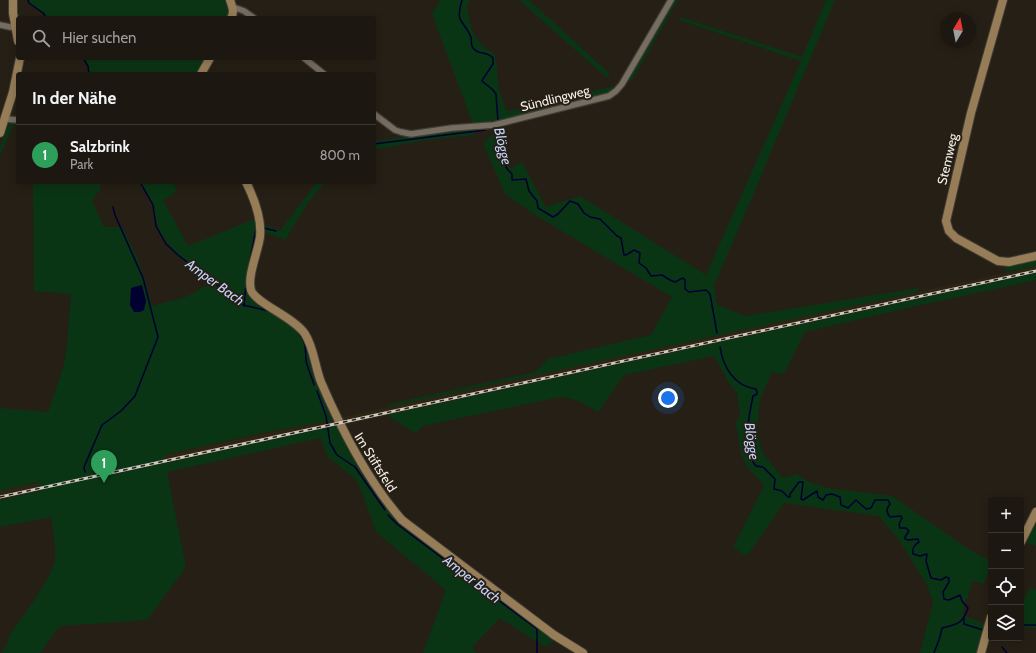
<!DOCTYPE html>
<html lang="de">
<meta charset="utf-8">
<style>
:root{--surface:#1c1710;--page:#252019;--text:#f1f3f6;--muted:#a09f9f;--line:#3a3630;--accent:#6bc3f2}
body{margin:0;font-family:Cabin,sans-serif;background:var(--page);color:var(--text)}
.controls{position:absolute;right:12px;bottom:12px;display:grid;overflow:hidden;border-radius:4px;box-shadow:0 2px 10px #0003}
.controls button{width:36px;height:36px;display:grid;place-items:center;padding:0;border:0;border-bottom:1px solid var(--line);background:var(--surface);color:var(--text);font:20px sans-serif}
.compass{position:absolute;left:940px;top:12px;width:36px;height:36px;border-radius:50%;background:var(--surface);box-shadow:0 2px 10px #0003;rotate:10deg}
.you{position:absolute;left:668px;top:398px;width:14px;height:14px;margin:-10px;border:3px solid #fff;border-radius:50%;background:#1a73e8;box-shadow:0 0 0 6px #1a73e833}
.badge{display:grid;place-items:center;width:26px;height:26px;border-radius:50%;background:var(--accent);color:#fff;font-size:13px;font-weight:700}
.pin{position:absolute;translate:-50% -33px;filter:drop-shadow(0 1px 2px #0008)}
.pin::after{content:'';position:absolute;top:21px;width:14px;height:12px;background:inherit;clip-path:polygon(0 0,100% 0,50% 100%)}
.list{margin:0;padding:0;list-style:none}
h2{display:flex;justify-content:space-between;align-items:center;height:52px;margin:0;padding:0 16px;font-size:17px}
h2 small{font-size:13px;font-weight:400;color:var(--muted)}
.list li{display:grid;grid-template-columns:26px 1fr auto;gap:12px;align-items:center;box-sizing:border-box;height:60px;padding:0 16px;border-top:1px solid var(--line)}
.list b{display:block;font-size:15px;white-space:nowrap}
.list p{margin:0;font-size:13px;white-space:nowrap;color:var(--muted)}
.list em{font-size:13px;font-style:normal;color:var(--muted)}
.icon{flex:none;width:22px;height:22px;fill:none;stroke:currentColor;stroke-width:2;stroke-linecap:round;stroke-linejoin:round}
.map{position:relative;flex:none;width:1036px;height:653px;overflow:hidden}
.search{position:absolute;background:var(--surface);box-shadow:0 2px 10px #0003;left:16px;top:16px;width:360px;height:44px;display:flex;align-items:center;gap:10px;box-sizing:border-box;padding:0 14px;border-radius:4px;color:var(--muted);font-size:15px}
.panel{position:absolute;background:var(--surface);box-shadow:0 2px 10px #0003;left:16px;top:72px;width:360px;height:112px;border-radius:4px}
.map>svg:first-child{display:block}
.built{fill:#2e2413}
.green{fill:#0a3514}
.water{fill:#000031}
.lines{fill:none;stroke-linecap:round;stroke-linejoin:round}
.stream{stroke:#000031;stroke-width:1.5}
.street-casing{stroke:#413c34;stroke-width:8}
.secondary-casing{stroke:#413c34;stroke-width:10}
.street{stroke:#756d60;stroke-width:5.5}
.secondary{stroke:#967d58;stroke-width:8}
.rail-casing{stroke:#cdc8c0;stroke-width:3}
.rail{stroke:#261f15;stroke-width:1.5;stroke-dasharray:4.5;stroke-linecap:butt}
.labels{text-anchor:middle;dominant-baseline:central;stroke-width:4;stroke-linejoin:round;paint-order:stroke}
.street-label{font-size:13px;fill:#f3efe7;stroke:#261f15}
.water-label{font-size:14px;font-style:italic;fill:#c2d4f8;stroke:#261f15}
</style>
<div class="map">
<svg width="1036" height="653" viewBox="0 0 1036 653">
<rect width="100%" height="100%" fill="#261f15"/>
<g class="built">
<polygon points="1036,266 1036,273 908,302 344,425 330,427 328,420"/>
<polygon points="325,421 326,428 0,500 0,491 252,436"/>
</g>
<g class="green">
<polygon points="29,0 227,0 231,8 230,18 47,18 43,13 29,3"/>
<path d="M440,0H471L467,5C470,31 474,40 495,55L497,68L498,85L506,111L527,108L614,86L615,91L609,94L526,116L495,120L493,122L473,124L432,14Z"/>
<polygon points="519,0 529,0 610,74 607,78"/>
<polygon points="672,0 678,0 631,82 626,79"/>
<polygon points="826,0 835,0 753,195 714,286 717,305 746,316 919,288 918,292 388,407 389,404 535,372 548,359 651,335 672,297 532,213 505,194 483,143 492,135 499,125 500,132 504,138 505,155 509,163 509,169 522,162 546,207 580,196 706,275 801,61 679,20 681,17 802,57"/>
<polygon points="83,58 208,58 199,74 88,74 88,66"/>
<polygon points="9,124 14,124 0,155 0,146"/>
<polygon points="473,128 475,135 426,140 374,150 374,141"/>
<path d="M33,182H101L100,190L92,200L104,227H122L138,259L152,306L186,297L213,282L177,255L168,244L159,230L154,215L153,203L140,182H173L177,192L163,200L188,246L259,217L250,291L299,327L335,420L267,432L164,455L166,463L338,425L389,510L555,640L545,647L500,618L472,647L477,653H423L446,590L376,532L362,492L355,479L328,457L320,438L167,472L186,567L147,620L61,626L56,631L40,653H2C4,647 10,641 9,635C20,621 54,575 55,559C56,546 53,530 51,517L0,527V500L41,491L38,482L0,491V408L48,412L63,368L67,346L71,294L34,291Z"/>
<polygon points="317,182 325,182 309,201 285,240 261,231 262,224 280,231"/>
<polygon points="1036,258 1036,266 1006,272 1005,265"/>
<path d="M1036,273V280L907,308L805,332L784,374L772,372L760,400L757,428L762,452L783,478L797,474L809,482L828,488L892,496L970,550L991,561L984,584L973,581L967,599H966L963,615L985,624L979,653H920L933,602L927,585L901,543L879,516L784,503L747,556L733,548L764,485L747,467L741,454L736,423L740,416L737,393L729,383L714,356L624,375L598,412C585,404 575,398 560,397L422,426L416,434L387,415Z"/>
<polygon points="1036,523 1036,546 1026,542"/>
<polygon points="1030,587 1036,590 1036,628 1021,627 1021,607"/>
</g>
<polygon class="water" points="142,285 146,301 144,310 140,312 134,312 130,305 131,288"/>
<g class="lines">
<g class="stream">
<polyline points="28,0 29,3 43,13 47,18"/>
<path d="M462,0C455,25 463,18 471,37C472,41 470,46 474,49C479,55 487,51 493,58V64L483,79L482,81L493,90L496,94L498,121"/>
<polyline points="83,58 88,66 89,74"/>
<polyline points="498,125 503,137 502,153 507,169 512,174 512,180 526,179 529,191 537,201 538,208 553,217 558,214 570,201 578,204 584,213 590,217 600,219 617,236 621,238 624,255 626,255 634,250 640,253 639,263 646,268 651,276 662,275 670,280 675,282 683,278 685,280 685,289 689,292 706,290 710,294 717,333"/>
<polyline points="374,144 485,130"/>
<polyline points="103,182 103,183"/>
<polyline points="140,182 153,205 156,226 166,244 178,255 243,305 269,311"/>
<polyline points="264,228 276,231"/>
<polyline points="248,270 256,229 258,229"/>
<polyline points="244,306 246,284"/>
<path d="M299,333C307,344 305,349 306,360C307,368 312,377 314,385"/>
<path d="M720,347C723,367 734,386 756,389L757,392V394L753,396L749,417L748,432L752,440L753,462L756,466L763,467L775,479L774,489L782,491L788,497H790V494L799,482H803L801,499L803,500L817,491L818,497L823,500L826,495L832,494L840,497L841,505L848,508L856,500L866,509L871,508L875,500H888L890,504C886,509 886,512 890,517L901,516L902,518L899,524L900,528H906L909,531L905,537V539L908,540L918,539L919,542C914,545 912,548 913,554L920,556L927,554L926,561L931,578L941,580L946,577L949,578V582L943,592L944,599L949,600L960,595L962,601L968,608C962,625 957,624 942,628L940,637L934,653"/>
<polyline points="317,391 326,416 330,443 337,455 355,467 385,510"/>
<polyline points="85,472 84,467 102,425 121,411 135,396 158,337 143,278 115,215 113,207"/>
<polyline points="388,515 397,524 537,629 537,653"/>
<polyline points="964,618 964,624 983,630"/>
<polyline points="1021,625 1036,625"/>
<polyline points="1002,647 1007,653"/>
</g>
<g class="street-casing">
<g id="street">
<polyline points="233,7 244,11 254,18"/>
<polyline points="0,25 15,28"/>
<polyline points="304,58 324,74"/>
<polyline points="374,114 395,130 401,132 411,134 452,128 494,125 609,96 616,91 622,84 671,0"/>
<polyline points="5,119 18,120"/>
</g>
</g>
<g class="secondary-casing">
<g id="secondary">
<polyline points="13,0 13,13 18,41"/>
<path d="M230,0C232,6 235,12 231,18"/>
<polyline points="1003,0 971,113 946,221 949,231 956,238 998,261 1009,262 1036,256"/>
<polyline points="201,74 210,58"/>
<polyline points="0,133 13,92 20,58"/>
<path d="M246,182C254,198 262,218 260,237C258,252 247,276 251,290C255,303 294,317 305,334C314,348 315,367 321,382C342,431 367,480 402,520L554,635L583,653"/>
<polyline points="1021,542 1036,512"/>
<polyline points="981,653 991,617"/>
</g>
</g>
<use href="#street" class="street"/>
<use href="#secondary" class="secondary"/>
<g class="rail-casing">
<polyline id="rail" points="0,497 1036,271"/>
</g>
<use href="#rail" class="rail"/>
</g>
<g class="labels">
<g class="street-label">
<text transform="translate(555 98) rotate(-14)">Sündlingweg</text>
<text transform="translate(947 159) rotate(-77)">Stemweg</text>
<text transform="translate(376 462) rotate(58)">Im Stiftsfeld</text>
</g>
<g class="water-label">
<text transform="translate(503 146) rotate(77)">Blögge</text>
<text transform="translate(215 282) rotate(36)">Amper Bach</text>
<text transform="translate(752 441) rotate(82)">Blögge</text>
<text transform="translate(472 579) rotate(38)">Amper Bach</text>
</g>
</g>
</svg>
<div class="controls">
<button>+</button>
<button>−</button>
<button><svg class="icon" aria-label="locate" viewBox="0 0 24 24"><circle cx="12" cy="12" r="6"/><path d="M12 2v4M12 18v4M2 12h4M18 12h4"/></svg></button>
<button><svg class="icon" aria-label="layers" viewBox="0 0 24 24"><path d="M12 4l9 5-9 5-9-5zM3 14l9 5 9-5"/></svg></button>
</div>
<svg class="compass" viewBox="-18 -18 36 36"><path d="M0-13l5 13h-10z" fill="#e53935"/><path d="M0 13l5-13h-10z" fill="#a09f9f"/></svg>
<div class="you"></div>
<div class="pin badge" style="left:104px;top:483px;background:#2e9e5b">1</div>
<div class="search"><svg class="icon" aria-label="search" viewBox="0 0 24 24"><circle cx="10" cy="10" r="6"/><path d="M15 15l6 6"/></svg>Hier suchen</div>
<section class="panel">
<h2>In der Nähe<small></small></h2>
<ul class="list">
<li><span class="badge" style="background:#2e9e5b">1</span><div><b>Salzbrink</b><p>Park</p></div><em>800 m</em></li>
</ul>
</section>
</div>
